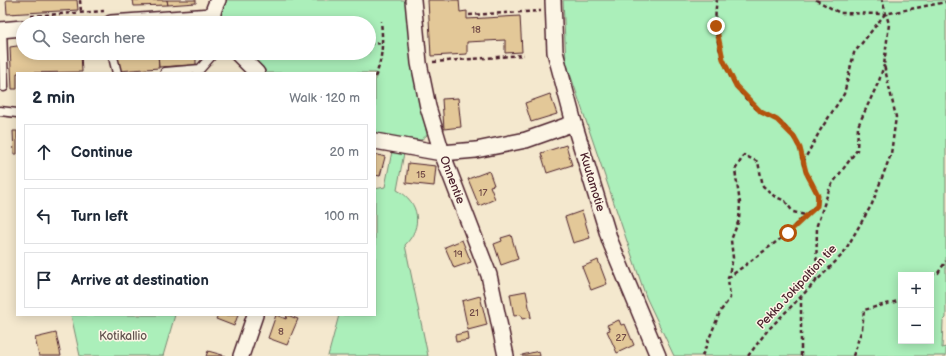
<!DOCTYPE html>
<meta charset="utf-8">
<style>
:root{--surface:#fff;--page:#f2f2f3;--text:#1f2937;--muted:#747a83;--line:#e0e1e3}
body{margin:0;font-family:"Balsamiq Sans",sans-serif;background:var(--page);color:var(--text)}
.controls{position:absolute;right:12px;bottom:12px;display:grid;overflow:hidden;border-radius:0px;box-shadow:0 2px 10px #0003}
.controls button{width:36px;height:36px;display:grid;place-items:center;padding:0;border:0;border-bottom:1px solid var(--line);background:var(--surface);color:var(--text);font:20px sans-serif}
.stop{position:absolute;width:12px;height:12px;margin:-9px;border:3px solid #b45309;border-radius:50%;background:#fff}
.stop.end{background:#b45309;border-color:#fff;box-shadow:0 1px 4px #0008}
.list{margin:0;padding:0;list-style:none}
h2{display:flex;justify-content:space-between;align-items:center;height:52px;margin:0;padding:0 16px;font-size:17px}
h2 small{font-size:13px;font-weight:400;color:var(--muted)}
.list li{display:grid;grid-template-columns:26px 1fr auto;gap:12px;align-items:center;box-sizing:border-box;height:56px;margin:0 8px 8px;padding:0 8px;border:1px solid var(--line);border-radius:0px}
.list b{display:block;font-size:15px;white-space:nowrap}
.list em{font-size:13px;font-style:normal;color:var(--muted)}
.icon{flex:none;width:22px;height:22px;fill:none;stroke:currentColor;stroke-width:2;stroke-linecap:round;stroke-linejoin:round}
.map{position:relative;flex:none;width:946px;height:356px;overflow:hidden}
.search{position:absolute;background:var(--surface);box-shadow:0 2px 10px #0003;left:16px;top:16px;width:360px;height:44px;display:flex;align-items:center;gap:10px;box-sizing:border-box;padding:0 14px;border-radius:22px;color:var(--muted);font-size:15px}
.panel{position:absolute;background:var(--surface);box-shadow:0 2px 10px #0003;left:16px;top:72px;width:360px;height:244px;border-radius:0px}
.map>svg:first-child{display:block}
.green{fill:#abefba;stroke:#7a8772;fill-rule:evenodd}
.building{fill:#e3c898;stroke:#4a1f2b}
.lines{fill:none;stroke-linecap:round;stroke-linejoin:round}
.service-casing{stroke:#4a1f2b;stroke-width:11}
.minor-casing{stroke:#4a1f2b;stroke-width:18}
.path{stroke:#4a1f2b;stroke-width:2.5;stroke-dasharray:4 3;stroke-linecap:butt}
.service{stroke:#fcf5e5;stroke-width:8}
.minor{stroke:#fcf5e5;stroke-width:15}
.route{stroke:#b45309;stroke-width:5}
.labels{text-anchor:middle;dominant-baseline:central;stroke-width:3;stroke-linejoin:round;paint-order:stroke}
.number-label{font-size:10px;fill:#704946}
.street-label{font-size:12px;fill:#4a1f2b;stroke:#fcf5e5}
.park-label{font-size:12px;fill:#62534f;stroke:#fcf5e5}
</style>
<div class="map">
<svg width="946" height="356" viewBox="0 0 946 356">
<rect width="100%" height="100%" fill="#f4e8ce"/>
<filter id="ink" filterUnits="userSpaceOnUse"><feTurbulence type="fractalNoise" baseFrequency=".025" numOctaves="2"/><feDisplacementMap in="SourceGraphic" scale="8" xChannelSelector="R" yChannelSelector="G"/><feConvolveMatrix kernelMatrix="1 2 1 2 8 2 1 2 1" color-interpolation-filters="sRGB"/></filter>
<g filter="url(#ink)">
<g class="green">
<polygon points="225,0 407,0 419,94 427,135 421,140 387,136 375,133 375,73 264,73 243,53 369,53 369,23 219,23 219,15"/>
<path d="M563,0H946V318L943,321L942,348L946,347V356H674L646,297L566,62ZM901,275H931V341H901Z"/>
<path d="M392,151L404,153L397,190C420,202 423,227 405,245L428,356H328L339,315H375V189L385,187Z"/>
<polygon points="71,315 175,315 163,356 80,356"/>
</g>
<g class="building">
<polygon points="6,0 77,0 78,10 7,14"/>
<polygon points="133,0 167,0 168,5 134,6"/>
<polygon points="167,0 196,0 196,3 168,5"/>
<polygon points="428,0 459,0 460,12 467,11 467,19 520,16 522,52 505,53 505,40 467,42 467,54 431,56"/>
<polygon points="17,46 23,46 23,53 81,53 82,72 17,73 17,89 12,89 10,47"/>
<polygon points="118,53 158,53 159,68 119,71"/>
<polygon points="158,53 196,53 196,65 159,67"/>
<polygon points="550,94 557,114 531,122 525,103"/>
<polygon points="458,98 461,127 444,129 442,99"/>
<polygon points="13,131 17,131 17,154 14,154"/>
<polygon points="566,145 572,165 547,173 541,153"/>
<polygon points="375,154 385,157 380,176 375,175"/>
<polygon points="408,163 436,166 434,186 406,183"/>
<polygon points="489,171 494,185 490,186 495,199 479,206 468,179"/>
<polygon points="582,211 590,238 573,243 565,217"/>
<polygon points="511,235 518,259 501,265 494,244 502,241 501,238"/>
<polygon points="462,240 471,262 454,268 445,247"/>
<polygon points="598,260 607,284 591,290 582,267"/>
<polygon points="526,291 531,317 522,319 521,315 514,316 510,294"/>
<polygon points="480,296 487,325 468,330 462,301"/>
<polygon points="218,315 238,315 234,326 216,319"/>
<polygon points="276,315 286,319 287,315 298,319 287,345 268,338"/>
<polygon points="619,320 621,325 625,324 634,345 617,353 607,331 610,330 607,325"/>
<polygon points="468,332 469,340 456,342 455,335"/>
<polygon points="56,333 61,356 39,356 35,338"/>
<polygon points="208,351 226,356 206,356"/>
<polygon points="539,351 540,356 522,356 522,355"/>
</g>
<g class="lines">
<g class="service-casing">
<g id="service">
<polyline points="2,29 4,87"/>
<polyline points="112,53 117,73"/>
<polyline points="165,72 200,69 214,53"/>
<polyline points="0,111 17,113"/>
</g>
</g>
<g class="minor-casing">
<g id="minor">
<polyline points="413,0 419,63 428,107 442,153 489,275 506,356"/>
<polyline points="553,0 555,52 574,123 610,241 658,356"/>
<polyline points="111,23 212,16"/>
<path d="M214,23C211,14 214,8 218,0"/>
<polyline points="0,30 23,28"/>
<polyline points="237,53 257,73"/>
<polyline points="375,141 442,153 476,150 526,140 574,123"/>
<polyline points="241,356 255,315"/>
</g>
</g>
<g class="path">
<polyline points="80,0 81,12"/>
<polyline points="816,0 840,13 885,14 946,2"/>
<polyline points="469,15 541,11"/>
<polyline points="31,16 104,11"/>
<polyline points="226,19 248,23"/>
<polyline points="369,44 382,43"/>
<polyline points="433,62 524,55"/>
<path d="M375,77C383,59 383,41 381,21"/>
<polyline points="803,162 821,129 844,94 854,53 885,14"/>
<polyline points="931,275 938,273 946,261"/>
<polyline points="728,278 788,233 805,215"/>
<polyline points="816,282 817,225 830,187 857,150 858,126 879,81 884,65"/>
<path d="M702,356L720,312L730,298L728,278L733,258L731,240L739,220L740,203L735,170L744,155L758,162L763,186L774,196L785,201L793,212L805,215L817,206C819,191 812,185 806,172C801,161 802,148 794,138C790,132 783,124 777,120C772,117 765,115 761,112C728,88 710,40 717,0"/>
<polyline points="748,356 767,331 843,254 872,204 891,154 896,117 884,65 889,24 882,0"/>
<polyline points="801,356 801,298"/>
<polyline points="853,356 862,329 864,310 898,301 901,297"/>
</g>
<use href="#service" class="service"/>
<use href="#minor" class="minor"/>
</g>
</g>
<g class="lines" filter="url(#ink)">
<polyline class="route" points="716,26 723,59 736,86 761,112 777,120 794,137 800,148 806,172 818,195 817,206 788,233"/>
</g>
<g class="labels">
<g class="number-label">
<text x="476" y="30">18</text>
<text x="421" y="175">15</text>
<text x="483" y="193">17</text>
<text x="458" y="254">19</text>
<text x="474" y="313">21</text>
<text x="281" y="332">8</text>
<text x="621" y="338">27</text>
</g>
<g class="street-label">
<text transform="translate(452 180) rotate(69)">Onnentie</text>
<text transform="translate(592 182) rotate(73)">Kuutamotie</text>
<text transform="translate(797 287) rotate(-47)">Pekka Jokipaltion tie</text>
</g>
<g class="park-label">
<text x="123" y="336">Kotikallio</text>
</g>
</g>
</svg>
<div class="controls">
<button>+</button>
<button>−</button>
</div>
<div class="stop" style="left:788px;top:233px"></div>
<div class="stop end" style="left:716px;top:26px"></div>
<div class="search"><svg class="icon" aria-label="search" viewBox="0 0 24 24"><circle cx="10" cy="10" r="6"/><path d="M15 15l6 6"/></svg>Search here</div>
<section class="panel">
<h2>2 min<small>Walk · 120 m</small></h2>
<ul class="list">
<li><svg class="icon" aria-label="ahead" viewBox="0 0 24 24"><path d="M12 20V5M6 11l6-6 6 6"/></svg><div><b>Continue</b></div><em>20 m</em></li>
<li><svg class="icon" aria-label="left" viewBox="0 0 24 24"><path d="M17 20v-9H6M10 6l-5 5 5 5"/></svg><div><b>Turn left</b></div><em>100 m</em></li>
<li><svg class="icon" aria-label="arrive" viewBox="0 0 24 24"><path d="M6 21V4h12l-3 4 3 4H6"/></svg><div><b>Arrive at destination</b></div></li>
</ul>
</section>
</div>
